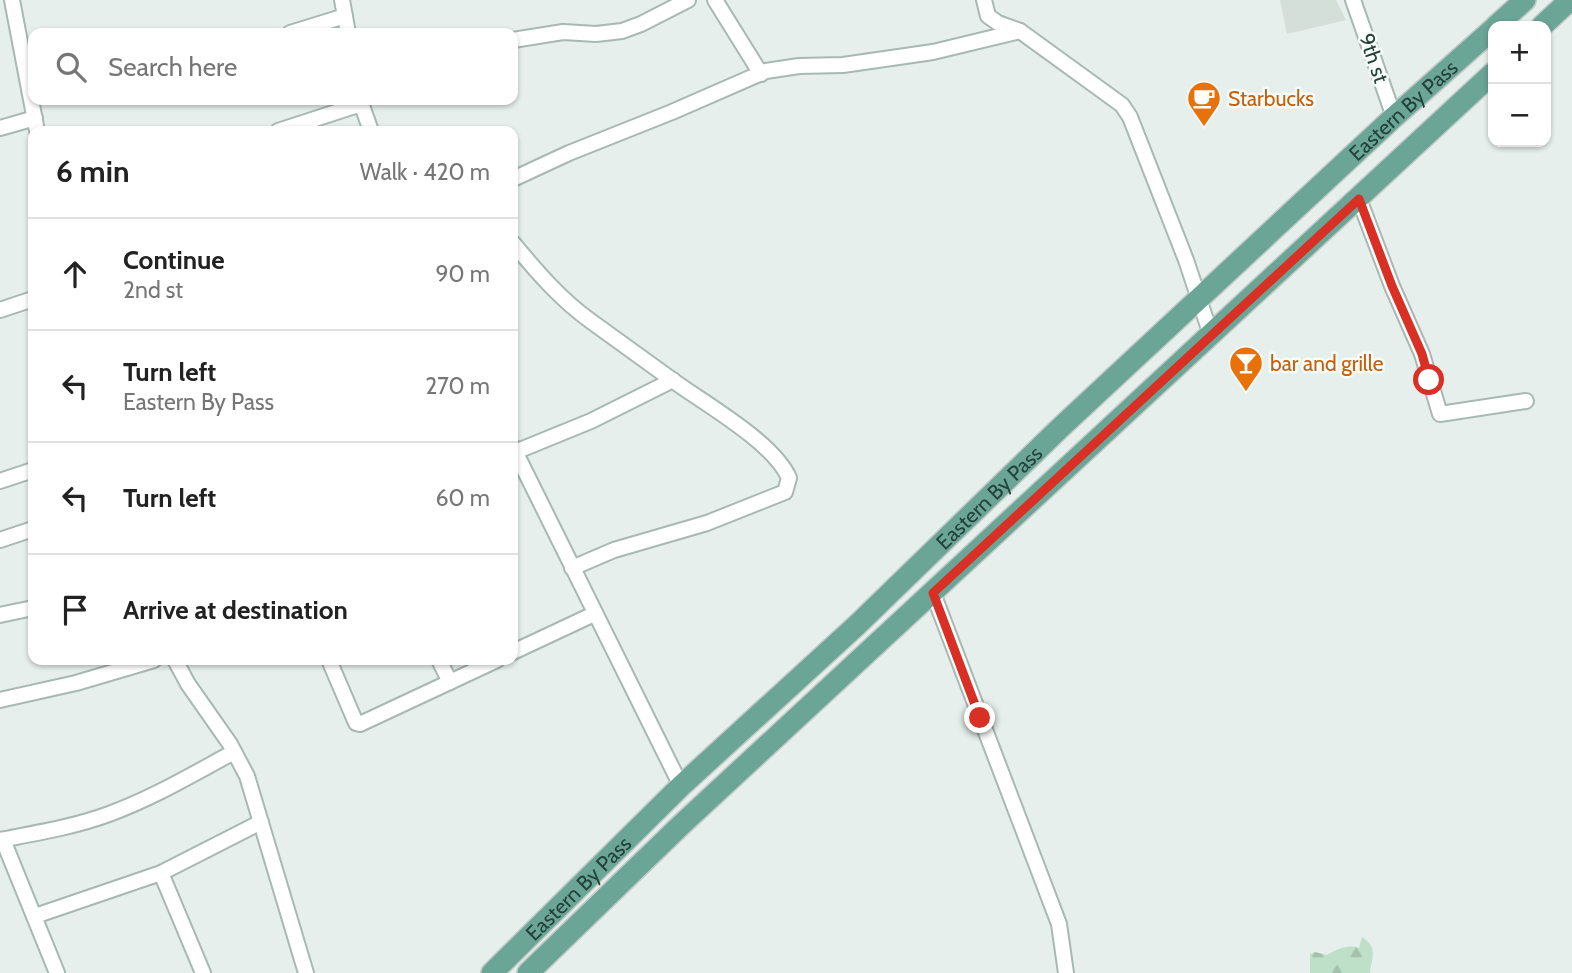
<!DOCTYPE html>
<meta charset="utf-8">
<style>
:root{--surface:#fff;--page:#f2f2f2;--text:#222;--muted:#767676;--line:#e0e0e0}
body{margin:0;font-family:Cabin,sans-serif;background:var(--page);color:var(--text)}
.controls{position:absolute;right:21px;top:21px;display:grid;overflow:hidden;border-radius:14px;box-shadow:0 2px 5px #0004}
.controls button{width:63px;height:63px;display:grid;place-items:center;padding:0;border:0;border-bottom:2px solid var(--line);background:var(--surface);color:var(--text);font:35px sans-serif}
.stop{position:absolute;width:21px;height:21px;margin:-16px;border:5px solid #d93025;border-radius:50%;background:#fff}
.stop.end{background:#d93025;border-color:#fff;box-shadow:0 2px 7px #0008}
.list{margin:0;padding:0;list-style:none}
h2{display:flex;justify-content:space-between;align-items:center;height:91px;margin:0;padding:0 28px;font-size:30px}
h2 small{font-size:23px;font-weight:400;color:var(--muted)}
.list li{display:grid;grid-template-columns:46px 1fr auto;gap:21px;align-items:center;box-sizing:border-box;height:112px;padding:0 28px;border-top:2px solid var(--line)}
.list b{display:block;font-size:26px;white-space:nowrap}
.list p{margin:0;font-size:23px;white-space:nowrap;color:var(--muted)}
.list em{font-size:23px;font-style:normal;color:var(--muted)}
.icon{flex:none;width:38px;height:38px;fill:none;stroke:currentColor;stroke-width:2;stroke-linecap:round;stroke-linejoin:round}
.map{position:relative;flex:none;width:1572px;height:973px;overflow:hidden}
.search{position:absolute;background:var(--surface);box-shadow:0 2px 5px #0004;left:28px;top:28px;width:490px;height:77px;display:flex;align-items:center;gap:18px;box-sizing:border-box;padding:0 24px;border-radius:14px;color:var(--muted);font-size:26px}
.panel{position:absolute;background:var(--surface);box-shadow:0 2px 5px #0004;left:28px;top:126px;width:490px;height:539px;border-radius:14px}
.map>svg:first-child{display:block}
.built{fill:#d4dfda}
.forest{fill:url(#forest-firs)}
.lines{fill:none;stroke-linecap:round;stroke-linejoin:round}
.minor-casing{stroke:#a8b8b2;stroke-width:18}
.primary-casing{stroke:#c2cac8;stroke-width:24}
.minor{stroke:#fff;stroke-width:14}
.primary{stroke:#6aa596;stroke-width:21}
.route{stroke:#d93025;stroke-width:9}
.labels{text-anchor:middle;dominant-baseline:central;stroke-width:5;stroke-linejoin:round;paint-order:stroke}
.street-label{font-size:21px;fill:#24423a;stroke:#f7fbf9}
.food-label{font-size:21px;fill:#c56008;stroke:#f7fbf9;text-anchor:start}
</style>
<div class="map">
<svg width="1572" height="973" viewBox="0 0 1572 973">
<defs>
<pattern id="forest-firs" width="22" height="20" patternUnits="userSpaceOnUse" patternTransform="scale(1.75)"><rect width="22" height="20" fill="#bfe0c8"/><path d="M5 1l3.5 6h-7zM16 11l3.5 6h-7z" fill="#a4c1ad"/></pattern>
</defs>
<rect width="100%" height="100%" fill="#e6efeb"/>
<polygon class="built" points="1280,0 1336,0 1346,20 1287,34"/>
<path class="forest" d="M1362,937C1378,947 1372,957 1370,973H1310V954L1315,952L1327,955C1337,949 1349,944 1359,948Z"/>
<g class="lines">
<g class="minor-casing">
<g id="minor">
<polyline points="12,0 37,131"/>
<polyline points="342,0 348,33"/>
<polyline points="715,0 761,74"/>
<polyline points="984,0 988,16 998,23 1020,31 1122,105 1130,117 1186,260 1211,335"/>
<polyline points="1353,0 1394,117"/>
<polyline points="290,33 345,16"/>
<polyline points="513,40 563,32 596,34 622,31 641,24 688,0"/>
<polyline points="360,100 371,131"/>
<polyline points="0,128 35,118"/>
<polyline points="278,131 361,104"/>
<polyline points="513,179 569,153 672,112 766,71 799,66 843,65 933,52 1020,31"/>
<polyline points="1359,199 1392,286 1422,354 1440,414 1526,401"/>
<path d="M513,243C537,272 561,300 592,322C620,342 647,362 675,382C707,405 774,443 789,478L785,492L707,523L614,550L572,568"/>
<polyline points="0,310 33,299"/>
<polyline points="513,447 681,786"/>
<polyline points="515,452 591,421 673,380"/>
<polyline points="0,481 33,470"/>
<polyline points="0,540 33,529"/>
<polyline points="933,593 1059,924 1066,973"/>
<polyline points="0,615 33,608"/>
<polyline points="513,652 594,614"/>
<polyline points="175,660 188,684 230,744 247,776 306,973"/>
<polyline points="329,660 356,723 360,724 497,660"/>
<polyline points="439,660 450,682"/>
<polyline points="0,700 76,683 154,660"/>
<path d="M0,840C36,833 74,827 109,814C153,798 193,774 234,752"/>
<polyline points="3,840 57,973"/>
<polyline points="161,873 203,973"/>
<polyline points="35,916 161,873 261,822"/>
</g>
</g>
<g class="primary-casing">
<g id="primary">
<polyline points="1496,26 1525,0"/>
<polyline points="1542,26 1570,0"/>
<path id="s1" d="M492,973L681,786L857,625L1060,428L1394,117L1493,29"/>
<polyline points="528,973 681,825 1493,73"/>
</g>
</g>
<use href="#minor" class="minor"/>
<use href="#primary" class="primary"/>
</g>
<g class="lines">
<polyline class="route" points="980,718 933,593 1359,199 1392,286 1422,354 1429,380"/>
</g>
<defs>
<g id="cafe-pin" transform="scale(1.75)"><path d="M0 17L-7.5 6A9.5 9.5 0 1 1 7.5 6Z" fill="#e8710a" stroke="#f7fbf9"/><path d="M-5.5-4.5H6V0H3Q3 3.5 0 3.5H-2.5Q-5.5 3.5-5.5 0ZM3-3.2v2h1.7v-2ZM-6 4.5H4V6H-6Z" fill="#fff"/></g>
<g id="bar-pin" transform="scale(1.75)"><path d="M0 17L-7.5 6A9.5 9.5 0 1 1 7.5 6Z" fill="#e8710a" stroke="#f7fbf9"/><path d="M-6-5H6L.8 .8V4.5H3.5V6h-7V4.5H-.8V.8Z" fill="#fff"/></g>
</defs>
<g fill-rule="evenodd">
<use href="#cafe-pin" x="1204" y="98"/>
<use href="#bar-pin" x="1246" y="363"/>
</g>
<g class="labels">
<g class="street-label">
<text transform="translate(1374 58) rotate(71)">9th st</text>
<text stroke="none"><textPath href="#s1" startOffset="1255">Eastern By Pass</textPath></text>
<text stroke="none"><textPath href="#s1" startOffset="688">Eastern By Pass</textPath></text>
<text stroke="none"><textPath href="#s1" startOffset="121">Eastern By Pass</textPath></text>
</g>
<g class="food-label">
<text x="1228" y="98">Starbucks</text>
<text x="1270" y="363">bar and grille</text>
</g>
</g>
</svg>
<div class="controls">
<button>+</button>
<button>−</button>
</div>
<div class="stop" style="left:1429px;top:380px"></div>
<div class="stop end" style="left:980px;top:718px"></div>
<div class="search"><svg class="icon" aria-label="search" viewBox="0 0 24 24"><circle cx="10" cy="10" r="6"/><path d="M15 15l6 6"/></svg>Search here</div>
<section class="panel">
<h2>6 min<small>Walk · 420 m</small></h2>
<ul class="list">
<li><svg class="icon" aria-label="ahead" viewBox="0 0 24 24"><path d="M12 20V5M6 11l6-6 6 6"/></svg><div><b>Continue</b><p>2nd st</p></div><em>90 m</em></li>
<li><svg class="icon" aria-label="left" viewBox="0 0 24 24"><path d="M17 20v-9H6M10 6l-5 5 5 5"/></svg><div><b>Turn left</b><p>Eastern By Pass</p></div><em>270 m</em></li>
<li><svg class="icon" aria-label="left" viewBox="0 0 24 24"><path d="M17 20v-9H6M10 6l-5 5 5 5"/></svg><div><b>Turn left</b></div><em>60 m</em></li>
<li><svg class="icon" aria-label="arrive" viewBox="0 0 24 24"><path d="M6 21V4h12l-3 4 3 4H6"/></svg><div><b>Arrive at destination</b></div></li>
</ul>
</section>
</div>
